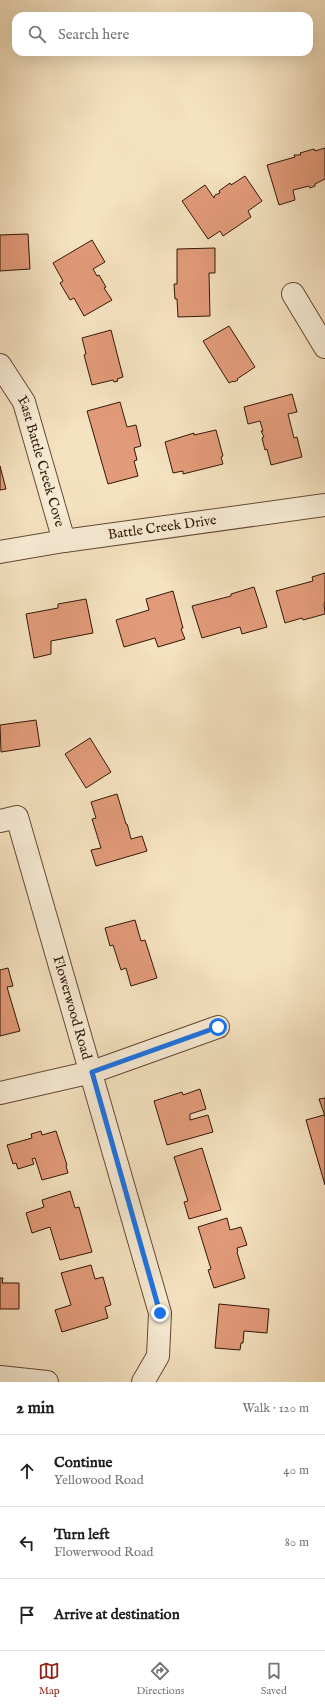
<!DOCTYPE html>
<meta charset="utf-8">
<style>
:root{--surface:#fff;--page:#f6f6f6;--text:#202124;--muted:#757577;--line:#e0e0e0;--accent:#8f2418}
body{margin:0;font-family:"IM FELL English",serif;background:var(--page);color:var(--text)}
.stop{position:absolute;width:12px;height:12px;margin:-9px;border:3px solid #1a73e8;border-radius:50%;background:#fff}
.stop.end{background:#1a73e8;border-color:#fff;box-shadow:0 1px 4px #0008}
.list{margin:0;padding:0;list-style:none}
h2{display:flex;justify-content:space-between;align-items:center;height:52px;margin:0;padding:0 16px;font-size:17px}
h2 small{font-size:13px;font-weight:400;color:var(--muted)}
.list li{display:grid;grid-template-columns:26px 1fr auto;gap:12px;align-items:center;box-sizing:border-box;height:72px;padding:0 16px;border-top:1px solid var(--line)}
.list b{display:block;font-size:15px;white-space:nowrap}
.list p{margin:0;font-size:13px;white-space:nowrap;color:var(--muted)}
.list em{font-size:13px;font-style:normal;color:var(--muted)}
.icon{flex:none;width:22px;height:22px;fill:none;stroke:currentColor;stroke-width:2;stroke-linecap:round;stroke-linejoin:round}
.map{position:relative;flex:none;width:325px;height:1382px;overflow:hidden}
.search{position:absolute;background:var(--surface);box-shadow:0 4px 16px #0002;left:12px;right:12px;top:12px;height:44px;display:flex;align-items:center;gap:10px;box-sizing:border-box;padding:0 14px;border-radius:12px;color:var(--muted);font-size:15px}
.sheet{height:268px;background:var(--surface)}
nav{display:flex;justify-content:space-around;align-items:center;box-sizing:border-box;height:56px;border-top:1px solid var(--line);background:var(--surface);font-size:11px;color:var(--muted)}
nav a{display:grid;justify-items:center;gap:2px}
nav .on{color:var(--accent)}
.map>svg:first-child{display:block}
.building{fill:#e29b7a;stroke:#331706}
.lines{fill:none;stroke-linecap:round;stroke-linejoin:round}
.minor-casing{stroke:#644a34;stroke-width:24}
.minor{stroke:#f8ecd6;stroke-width:22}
.route{stroke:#1a73e8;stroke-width:5}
.labels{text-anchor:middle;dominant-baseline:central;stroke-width:3.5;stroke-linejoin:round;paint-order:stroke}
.street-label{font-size:14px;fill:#331706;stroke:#f8ecd6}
</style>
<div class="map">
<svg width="325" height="1382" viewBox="0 0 325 1382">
<rect width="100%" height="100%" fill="#f5e2c0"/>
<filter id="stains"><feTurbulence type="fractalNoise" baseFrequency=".005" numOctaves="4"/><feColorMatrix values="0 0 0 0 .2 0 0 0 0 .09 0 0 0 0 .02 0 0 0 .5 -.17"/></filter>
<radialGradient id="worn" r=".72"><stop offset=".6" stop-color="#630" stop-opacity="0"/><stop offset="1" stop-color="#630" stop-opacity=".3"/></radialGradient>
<g class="building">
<polygon points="325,148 325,179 315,184 315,186 310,188 309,186 293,190 295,200 279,205 267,165 295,157 294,155 301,155 300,153 314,149 315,151"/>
<polygon points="245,176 262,201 248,211 251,217 223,236 220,231 208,239 182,201 205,185 214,198 215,195 220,193 219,191 230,183 231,185"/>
<polygon points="28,234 30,269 0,271 0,235"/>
<polygon points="92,240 105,262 93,269 97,276 99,275 106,287 104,288 112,300 84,316 74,298 70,300 60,283 63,281 53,263"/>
<polygon points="215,248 215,273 209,273 210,316 178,317 177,299 175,299 174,284 177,284 177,249"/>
<polygon points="229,326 255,367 237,379 238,380 234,382 233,381 229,383 203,341"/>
<polygon points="111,330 123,377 117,379 118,381 114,382 113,380 92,385 84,355 86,354 82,338"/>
<polygon points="292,394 297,412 288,414 294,438 297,437 302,457 271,465 267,449 265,450 262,438 264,437 261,431 263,431 260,421 248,424 244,407"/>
<polygon points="120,402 127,427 136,425 141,446 134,448 137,460 134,461 138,476 108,484 87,411"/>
<polygon points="216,430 223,456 221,457 223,464 183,474 183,471 173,473 165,442 194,433 194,435"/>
<polygon points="0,466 6,489 0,490"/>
<polygon points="325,573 325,603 324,603 325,614 303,620 302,618 285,623 276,591 313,581 312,577"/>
<polygon points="254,587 267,627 242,634 240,627 202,638 192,606 231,596 231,594"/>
<polygon points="173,591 183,628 181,629 185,639 158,647 155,638 124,647 116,620 149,610 146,599"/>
<polygon points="86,599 93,633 51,641 51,654 34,658 26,614 58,608 58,604"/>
<polygon points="36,720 40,746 1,752 0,725"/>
<polygon points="90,738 111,772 86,788 65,754"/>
<polygon points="117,794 126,824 127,824 128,827 131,839 142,836 147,851 96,866 91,850 101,848 92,819 96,818 91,802"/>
<polygon points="135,920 141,941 145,940 157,978 131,986 126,968 121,970 113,945 110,946 105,928"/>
<polygon points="8,968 13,986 7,987 20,1031 0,1036 0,970"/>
<polygon points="200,1089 206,1109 190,1114 190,1120 208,1115 213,1132 167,1145 154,1101 182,1092 183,1095"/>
<polygon points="325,1098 325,1116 319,1099"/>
<polygon points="324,1115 325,1117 325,1185 306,1120"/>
<polygon points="41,1131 42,1135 56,1131 67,1165 66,1166 68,1173 42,1180 35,1158 32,1159 34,1164 18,1169 16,1163 13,1164 7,1145 32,1138 31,1134"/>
<polygon points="202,1148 221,1210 189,1219 184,1202 188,1201 174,1157"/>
<polygon points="70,1191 75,1208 79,1207 92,1252 60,1260 50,1227 32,1233 26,1213 44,1207 42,1200"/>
<polygon points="227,1218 230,1230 241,1227 247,1245 237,1248 238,1251 237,1252 245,1278 214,1288 208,1270 211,1269 198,1227"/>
<polygon points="91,1265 95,1279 103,1277 111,1305 105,1307 108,1318 62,1332 55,1310 71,1305 61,1273"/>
<polygon points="0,1278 3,1278 2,1283 19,1283 19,1309 0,1309"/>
<polygon points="219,1304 269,1309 267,1333 244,1331 243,1343 241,1343 240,1350 215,1348"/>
</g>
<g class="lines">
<g class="minor-casing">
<g id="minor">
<polyline points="293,294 325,347"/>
<path id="s1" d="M0,365L24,402L64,541"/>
<path id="s2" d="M0,552L64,541L325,505"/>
<path id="s3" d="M0,821L17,817L160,1313L158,1356L143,1382"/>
<polyline points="0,1093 92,1072 218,1027"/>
<polyline points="0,1377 47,1382"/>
</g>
</g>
<use href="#minor" class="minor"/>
</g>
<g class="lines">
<polyline class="route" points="160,1313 92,1072 218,1027"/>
</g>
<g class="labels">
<g class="street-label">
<text stroke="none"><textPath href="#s1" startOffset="106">East Battle Creek Cove</textPath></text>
<text stroke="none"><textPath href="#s2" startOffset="164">Battle Creek Drive</textPath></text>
<text stroke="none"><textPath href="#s3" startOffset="216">Flowerwood Road</textPath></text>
</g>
</g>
<rect width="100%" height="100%" filter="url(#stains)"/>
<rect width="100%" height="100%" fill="url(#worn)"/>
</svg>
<div class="stop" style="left:218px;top:1027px"></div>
<div class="stop end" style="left:160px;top:1313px"></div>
<div class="search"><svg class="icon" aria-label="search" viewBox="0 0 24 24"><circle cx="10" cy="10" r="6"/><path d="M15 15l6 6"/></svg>Search here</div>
</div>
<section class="sheet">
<h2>2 min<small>Walk · 120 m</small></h2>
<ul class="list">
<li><svg class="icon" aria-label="ahead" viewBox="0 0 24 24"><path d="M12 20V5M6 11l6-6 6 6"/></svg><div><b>Continue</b><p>Yellowood Road</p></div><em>40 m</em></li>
<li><svg class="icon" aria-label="left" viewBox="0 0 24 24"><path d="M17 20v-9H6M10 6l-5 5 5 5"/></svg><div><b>Turn left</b><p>Flowerwood Road</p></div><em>80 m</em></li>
<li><svg class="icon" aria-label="arrive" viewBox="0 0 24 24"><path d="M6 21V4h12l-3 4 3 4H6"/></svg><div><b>Arrive at destination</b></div></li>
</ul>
</section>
<nav>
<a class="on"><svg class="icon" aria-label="map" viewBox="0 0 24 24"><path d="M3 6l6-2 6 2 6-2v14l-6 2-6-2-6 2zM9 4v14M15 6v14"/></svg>Map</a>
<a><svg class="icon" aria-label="directions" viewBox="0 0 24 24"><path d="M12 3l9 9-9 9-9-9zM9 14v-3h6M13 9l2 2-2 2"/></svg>Directions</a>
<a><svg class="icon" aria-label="saved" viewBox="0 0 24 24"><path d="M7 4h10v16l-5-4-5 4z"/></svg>Saved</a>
</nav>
